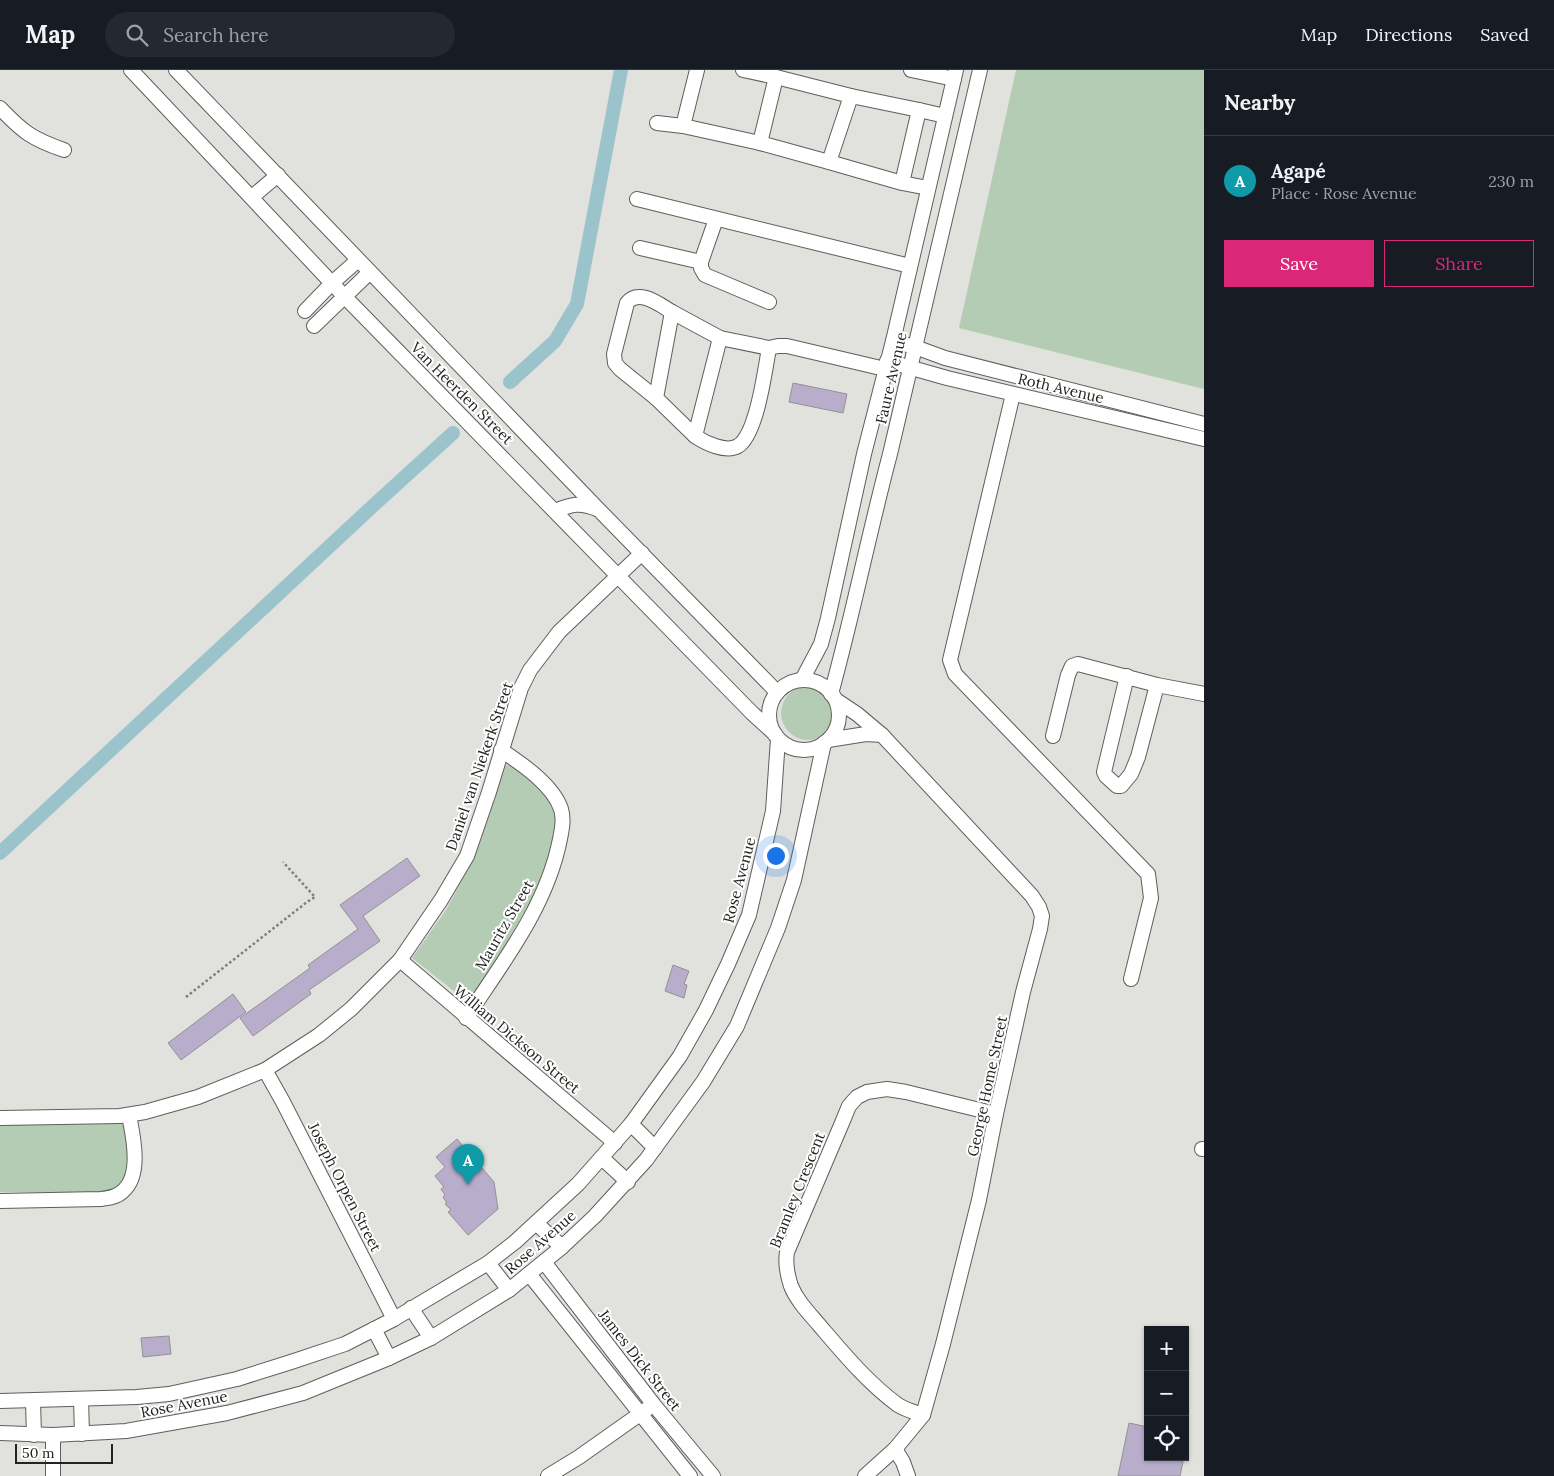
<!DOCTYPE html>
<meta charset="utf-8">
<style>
:root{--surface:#171b24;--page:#242831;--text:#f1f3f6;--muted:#9ea1a6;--line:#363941;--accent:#db2777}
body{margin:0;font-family:Lora,serif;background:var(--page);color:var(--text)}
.controls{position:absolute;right:15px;bottom:15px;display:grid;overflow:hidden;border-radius:0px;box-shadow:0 1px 4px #0004}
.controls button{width:45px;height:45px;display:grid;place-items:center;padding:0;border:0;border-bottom:1px solid var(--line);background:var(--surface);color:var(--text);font:25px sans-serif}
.scale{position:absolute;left:15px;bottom:12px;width:98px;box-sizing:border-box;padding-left:5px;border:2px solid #232322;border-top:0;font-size:14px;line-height:18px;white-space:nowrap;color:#232322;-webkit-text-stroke:4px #fff;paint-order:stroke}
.you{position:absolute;left:775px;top:785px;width:18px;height:18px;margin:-12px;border:4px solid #fff;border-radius:50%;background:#1a73e8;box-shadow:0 0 0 8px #1a73e833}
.badge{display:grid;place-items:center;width:32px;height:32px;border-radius:50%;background:var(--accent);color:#fff;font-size:16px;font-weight:700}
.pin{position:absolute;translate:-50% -41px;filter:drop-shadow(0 1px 2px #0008)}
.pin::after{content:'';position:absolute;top:26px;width:18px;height:15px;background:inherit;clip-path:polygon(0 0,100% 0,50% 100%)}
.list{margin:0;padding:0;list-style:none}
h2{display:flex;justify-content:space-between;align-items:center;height:65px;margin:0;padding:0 20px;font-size:21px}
h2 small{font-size:16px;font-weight:400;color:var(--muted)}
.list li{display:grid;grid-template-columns:32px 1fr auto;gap:15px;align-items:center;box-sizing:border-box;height:90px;padding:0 20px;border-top:1px solid var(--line)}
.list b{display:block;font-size:19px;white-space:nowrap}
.list p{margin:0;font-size:16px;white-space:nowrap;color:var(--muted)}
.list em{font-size:16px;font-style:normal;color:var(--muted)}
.actions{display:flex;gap:10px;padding:15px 20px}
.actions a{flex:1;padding:11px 0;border:1px solid var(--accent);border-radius:0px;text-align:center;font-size:18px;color:var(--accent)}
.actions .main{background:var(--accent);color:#fff}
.icon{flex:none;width:28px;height:28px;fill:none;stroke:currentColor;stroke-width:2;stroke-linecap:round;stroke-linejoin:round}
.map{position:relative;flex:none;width:1204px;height:1406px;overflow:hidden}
header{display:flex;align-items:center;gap:30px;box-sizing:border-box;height:70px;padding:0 25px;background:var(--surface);border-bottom:1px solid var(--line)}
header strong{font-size:24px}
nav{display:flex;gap:28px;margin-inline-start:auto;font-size:18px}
.search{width:350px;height:45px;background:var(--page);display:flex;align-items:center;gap:12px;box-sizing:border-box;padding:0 18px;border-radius:28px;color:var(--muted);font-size:19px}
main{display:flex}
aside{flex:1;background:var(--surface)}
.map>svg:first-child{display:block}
.green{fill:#b4ccb4}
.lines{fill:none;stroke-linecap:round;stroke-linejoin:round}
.canal{stroke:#9ac3cc;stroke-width:14}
.building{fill:#b9adcc;stroke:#939195}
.minor-casing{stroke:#5f5e5b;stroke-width:16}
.path{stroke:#7d7d7a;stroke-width:2.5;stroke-dasharray:2.5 2.5;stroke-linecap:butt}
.minor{stroke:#fff;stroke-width:14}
.labels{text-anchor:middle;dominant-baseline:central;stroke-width:4;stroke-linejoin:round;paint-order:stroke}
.street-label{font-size:15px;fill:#232322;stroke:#fff}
</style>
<header>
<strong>Map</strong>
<div class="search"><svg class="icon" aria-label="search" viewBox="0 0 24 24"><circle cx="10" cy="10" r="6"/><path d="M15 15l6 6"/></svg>Search here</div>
<nav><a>Map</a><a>Directions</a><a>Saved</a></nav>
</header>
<main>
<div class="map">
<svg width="1204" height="1406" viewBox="0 0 1204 1406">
<rect width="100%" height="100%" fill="#e1e1dd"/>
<g class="green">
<polygon points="1016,0 1204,0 1204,319 959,258"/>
<circle cx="808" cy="643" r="27"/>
<polygon points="510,694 522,698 559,739 549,795 514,866 468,932 412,888 446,840 470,795 503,697"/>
<polygon points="118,1051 124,1056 133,1094 123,1115 110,1123 0,1122 0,1052"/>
</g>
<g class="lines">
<g class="canal">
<polyline points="510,312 555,271 577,234 621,0"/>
<polyline points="0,783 375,434 453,363"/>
</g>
</g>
<g class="building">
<polygon points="793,313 847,324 843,343 789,332"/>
<polygon points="407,788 420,806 363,846 380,871 309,920 311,924 253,966 240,948 310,898 308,895 358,859 340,835"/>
<polygon points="673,895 689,901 684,914 687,915 684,928 665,921"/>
<polygon points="233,924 246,942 181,990 168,973"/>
<polygon points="457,1069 494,1112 498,1139 468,1165 448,1142 451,1140 445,1134 447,1133 443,1127 445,1125 441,1119 444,1117 435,1106 445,1097 436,1087"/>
<polygon points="169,1266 171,1284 143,1287 141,1268"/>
<polygon points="1129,1353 1148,1357 1148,1387 1184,1387 1180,1406 1118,1406"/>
</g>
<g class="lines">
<g class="minor-casing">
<g id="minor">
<polyline points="131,0 344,226 752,643 775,664"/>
<polyline points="176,0 599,440 777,622"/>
<polyline points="697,0 683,56 760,73"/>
<polyline points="743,0 776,7"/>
<polyline points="911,0 954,9"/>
<path d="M0,38C23,62 32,69 64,80"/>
<polyline points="919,40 945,46"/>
<polyline points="657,53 683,56"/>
<polyline points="829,92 760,73 776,7 851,26"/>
<polyline points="902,113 919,40 851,26 829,92 902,113 928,118"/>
<polyline points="252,127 278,105"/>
<polyline points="637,129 910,196"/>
<polyline points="716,149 701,192 701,198 705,205 769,232"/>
<polyline points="640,178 701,192"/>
<polyline points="305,241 332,213 358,190"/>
<polyline points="314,256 370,202"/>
<polyline points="893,271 915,277 945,288 1204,354"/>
<path d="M769,278C765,300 757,364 738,376C726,383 705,373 695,366L720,268L769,278L778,276H787L885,299"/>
<polyline points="887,291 947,308 1204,369"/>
<polyline points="1013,324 950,590 955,604 1148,804 1151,828 1131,909"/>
<path d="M656,328L620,299L615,293L614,284L627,233C639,218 660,235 672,242"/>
<polyline points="695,366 656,328 672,242 720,268"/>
<path d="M555,441C572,434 580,432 597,439"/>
<polyline points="1127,606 1104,702 1106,706 1117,716 1121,716 1131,704 1138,687 1157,615"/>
<polyline points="802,610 821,574 828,548 864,384 893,271 956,0"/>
<circle cx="804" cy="645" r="35"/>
<path d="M831,624C853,544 869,463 890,384L980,0"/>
<polyline points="836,630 857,644 882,665 1032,826 1039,837 1042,846 1040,859 1023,922 996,1044 979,1130 943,1274 923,1345 895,1379 865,1406"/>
<polyline points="1053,666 1068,605 1072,596 1078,594 1157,615 1204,624"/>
<polyline points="828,670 866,664 882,665"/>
<polyline points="400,890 615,1073"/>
<path d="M466,948C503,892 547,836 560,769C562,759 564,749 561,739C553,715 522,694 501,680"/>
<polyline points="265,1000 283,1032 394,1249"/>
<polyline points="0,1048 120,1046 145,1042 198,1027 265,1000 319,965 351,939 400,890 441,830 467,786 489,722 521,618 530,600 559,562 642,483"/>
<polyline points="631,1054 655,1078"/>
<polyline points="1202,1079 1204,1079"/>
<polyline points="602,1088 628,1112"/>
<path d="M0,1131L101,1129C109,1128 117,1127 123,1121C142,1105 133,1066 129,1045"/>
<polyline points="536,1153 562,1177"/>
<polyline points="544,1192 654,1335 713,1406"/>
<polyline points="488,1193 509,1220"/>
<polyline points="529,1204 690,1406"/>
<polyline points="411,1238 431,1268"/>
<polyline points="374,1259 389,1288"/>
<polyline points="81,1329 82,1364"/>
<polyline points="0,1331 137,1327 169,1324 237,1309 291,1292 345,1274 394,1249 488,1193 515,1172 578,1114 631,1054 680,986 706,940 728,894 749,845 773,741 778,669"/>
<polyline points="33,1331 34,1365"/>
<path d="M923,1345C914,1342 906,1340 898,1335C868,1313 844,1284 820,1256C809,1243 797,1231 791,1216C787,1204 785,1194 787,1182L842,1053L849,1036L857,1027L867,1022L887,1019L906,1022L996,1044"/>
<polyline points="0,1363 53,1365 126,1361 227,1343 303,1323 389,1288 431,1268 509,1220 562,1177 595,1146 646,1090 703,1012 737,956 778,858 794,810 824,673"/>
<polyline points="53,1365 53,1406"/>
<polyline points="895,1379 903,1392 908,1406"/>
<polyline points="548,1406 579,1387 647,1339"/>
</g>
</g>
<polyline class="path" points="186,927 307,832 315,827 283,792"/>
<use href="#minor" class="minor"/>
</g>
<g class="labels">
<g class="street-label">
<text transform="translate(891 308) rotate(-77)">Faure Avenue</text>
<text transform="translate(1061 318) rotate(13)">Roth Avenue</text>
<text transform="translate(462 323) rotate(45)">Van Heerden Street</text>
<text transform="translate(479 696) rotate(-71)">Daniel van Niekerk Street</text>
<text transform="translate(739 810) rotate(-75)">Rose Avenue</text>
<text transform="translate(504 855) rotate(-60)">Mauritz Street</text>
<text transform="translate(517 969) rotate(40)">William Dickson Street</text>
<text transform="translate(987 1016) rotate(-78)">George Home Street</text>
<text transform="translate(345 1117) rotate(63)">Joseph Orpen Street</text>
<text transform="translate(797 1120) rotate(-68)">Bramley Crescent</text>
<text transform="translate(540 1172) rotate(-41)">Rose Avenue</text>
<text transform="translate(640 1290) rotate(52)">James Dick Street</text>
<text transform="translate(184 1334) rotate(-11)">Rose Avenue</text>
</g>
</g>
</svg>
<div class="controls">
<button>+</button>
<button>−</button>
<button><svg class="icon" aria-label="locate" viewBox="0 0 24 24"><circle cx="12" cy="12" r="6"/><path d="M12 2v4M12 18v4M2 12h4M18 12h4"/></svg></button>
</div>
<div class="scale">50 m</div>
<div class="you"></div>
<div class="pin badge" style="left:468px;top:1115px;background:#0f9aa8">A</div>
</div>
<aside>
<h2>Nearby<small></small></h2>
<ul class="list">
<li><span class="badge" style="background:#0f9aa8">A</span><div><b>Agapé</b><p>Place · Rose Avenue</p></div><em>230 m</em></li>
</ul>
<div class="actions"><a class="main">Save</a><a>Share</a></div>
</aside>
</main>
